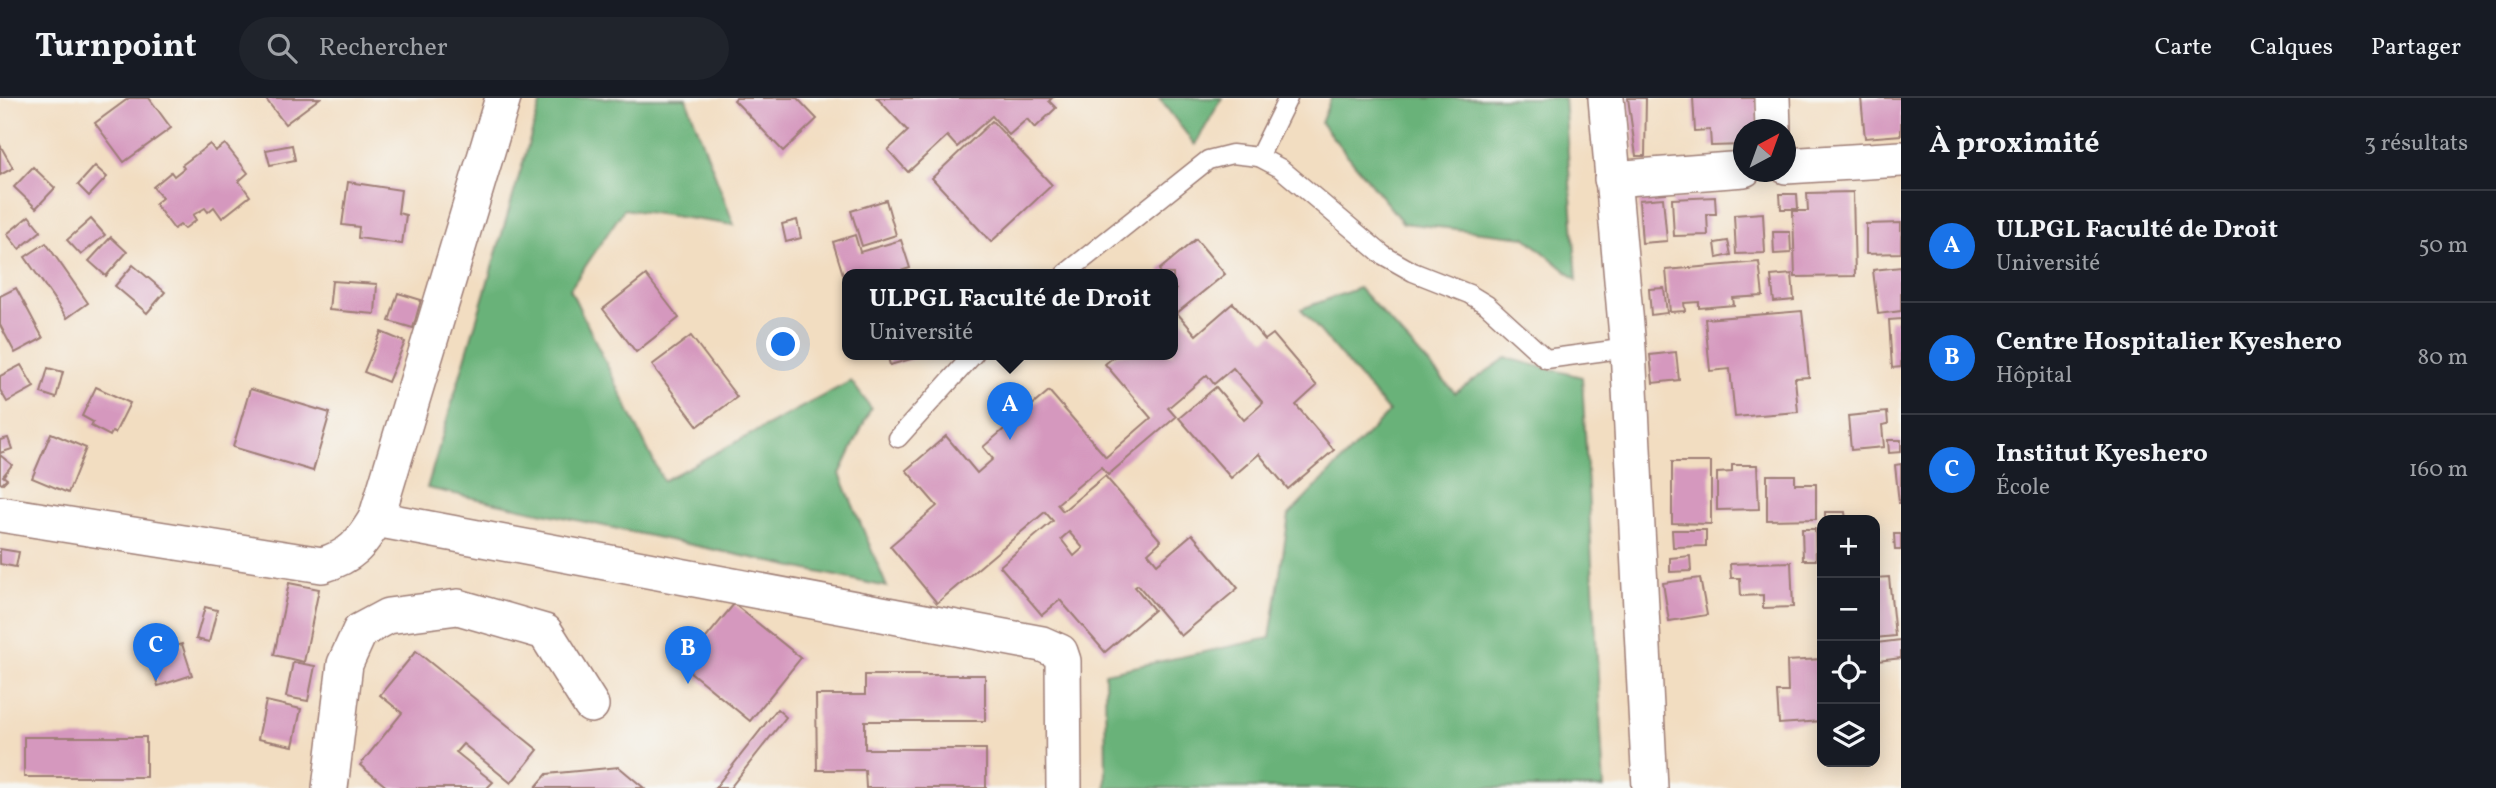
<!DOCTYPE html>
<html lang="fr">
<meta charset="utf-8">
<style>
:root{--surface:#171b24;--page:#20242c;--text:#f1f3f6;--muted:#9ea1a6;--line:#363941;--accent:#1a73e8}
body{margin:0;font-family:Vollkorn,serif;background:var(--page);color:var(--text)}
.controls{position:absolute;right:21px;bottom:21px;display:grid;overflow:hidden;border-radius:14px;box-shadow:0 4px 18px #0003}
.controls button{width:63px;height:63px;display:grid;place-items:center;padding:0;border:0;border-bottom:2px solid var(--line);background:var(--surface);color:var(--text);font:35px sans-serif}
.compass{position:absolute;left:1733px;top:21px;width:63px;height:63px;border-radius:50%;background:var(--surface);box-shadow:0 4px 18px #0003;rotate:41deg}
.you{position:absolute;left:784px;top:247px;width:24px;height:24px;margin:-18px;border:5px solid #fff;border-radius:50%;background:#1a73e8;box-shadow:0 0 0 10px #1a73e833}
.badge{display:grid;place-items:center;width:46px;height:46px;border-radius:50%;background:var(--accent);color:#fff;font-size:23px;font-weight:700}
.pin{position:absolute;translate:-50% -58px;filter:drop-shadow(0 2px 4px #0008)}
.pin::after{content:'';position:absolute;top:37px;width:24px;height:21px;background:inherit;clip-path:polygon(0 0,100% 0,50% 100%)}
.popup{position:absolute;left:842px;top:171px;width:336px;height:91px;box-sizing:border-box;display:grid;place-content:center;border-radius:14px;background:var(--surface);filter:drop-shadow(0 2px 5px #0005);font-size:23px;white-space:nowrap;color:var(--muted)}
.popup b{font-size:26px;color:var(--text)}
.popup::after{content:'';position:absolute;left:50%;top:100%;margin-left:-14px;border:14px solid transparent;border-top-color:var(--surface)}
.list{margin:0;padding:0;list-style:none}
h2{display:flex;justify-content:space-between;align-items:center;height:91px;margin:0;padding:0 28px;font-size:30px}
h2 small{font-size:23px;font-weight:400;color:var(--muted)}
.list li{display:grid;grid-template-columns:46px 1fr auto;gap:21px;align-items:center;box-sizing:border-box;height:112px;padding:0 28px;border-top:2px solid var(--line)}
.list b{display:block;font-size:26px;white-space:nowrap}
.list p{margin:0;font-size:23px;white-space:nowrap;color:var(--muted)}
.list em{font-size:23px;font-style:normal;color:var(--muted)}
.icon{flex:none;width:38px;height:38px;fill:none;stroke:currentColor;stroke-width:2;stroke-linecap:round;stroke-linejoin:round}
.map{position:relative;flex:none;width:1901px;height:690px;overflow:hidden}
header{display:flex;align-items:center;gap:42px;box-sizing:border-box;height:98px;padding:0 35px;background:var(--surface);border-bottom:2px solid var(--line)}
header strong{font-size:33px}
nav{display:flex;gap:38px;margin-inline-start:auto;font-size:24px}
.search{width:490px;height:63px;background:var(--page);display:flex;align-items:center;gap:18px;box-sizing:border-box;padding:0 24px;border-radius:38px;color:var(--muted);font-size:26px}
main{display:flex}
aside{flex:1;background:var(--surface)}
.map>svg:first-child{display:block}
.forest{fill:#69b279;stroke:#5a6852;stroke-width:2}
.building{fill:#d598be;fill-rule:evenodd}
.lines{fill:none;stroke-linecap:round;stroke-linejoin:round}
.lane-casing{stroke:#9e7e76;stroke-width:21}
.street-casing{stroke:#9e7e76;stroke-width:38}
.lane{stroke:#fff;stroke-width:18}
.street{stroke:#fff;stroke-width:35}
</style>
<header>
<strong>Turnpoint</strong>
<div class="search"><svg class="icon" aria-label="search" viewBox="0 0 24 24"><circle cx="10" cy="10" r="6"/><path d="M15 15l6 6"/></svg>Rechercher</div>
<nav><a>Carte</a><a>Calques</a><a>Partager</a></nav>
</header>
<main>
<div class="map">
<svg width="1901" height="690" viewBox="0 0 1901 690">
<rect width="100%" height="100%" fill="#f6f6f2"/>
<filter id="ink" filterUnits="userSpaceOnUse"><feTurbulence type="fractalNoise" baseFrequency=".0143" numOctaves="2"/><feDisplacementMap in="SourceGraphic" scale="14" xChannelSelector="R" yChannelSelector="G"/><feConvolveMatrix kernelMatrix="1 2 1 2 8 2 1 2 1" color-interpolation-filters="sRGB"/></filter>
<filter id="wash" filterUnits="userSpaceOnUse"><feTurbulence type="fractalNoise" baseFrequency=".00686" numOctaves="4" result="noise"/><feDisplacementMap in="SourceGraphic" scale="28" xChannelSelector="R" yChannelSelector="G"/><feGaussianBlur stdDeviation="1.57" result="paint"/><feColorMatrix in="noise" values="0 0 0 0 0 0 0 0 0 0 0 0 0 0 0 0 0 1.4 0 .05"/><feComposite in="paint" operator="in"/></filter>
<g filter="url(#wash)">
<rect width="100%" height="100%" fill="#f2ddc1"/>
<g class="forest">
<polygon points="542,0 686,0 734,127 624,111 570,191 663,383 851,283 871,310 840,376 887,489 427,390"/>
<polygon points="1159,0 1222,0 1195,47"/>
<polygon points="1331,0 1564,0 1577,182 1525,139 1403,125 1321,25"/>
<polygon points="1359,190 1455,295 1506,260 1582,279 1604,690 1106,690 1105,575 1270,540 1289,417 1389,314 1301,211"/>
</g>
<g id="blocks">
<g class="building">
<polygon points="129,0 149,0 171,30 124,64 95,25"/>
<polygon points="265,0 320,0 285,26"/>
<polygon points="736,0 797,0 817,21 783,53 734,2"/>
<polygon points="877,0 1052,0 1049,3 1056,10 1035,30 1027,21 1009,37 992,18 957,49 947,38 908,74 888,52 908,33"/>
<polygon points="1628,0 1646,0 1645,58 1636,58"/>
<polygon points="1693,0 1757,0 1759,32 1744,32 1744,47 1711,48 1710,32 1695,33"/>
<polygon points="1861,0 1901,0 1901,37 1865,40"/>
<polygon points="992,23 1052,87 991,144 932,80"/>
<polygon points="210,46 215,53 225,46 248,75 239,83 250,98 222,120 214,109 208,114 205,110 193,117 196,122 184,131 180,127 174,131 155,106 162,100 153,89 171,74 174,78 184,70 182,67"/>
<polygon points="0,47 13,70 0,77"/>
<polygon points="292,47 295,62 270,67 266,52"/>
<polygon points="95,68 107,79 89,98 78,87"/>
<polygon points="33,69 55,90 36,110 14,89"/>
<polygon points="348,84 401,92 398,115 406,117 402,146 358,140 359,129 342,127"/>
<polygon points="1853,94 1855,178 1795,179 1793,113 1808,113 1807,95"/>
<polygon points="1780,96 1797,96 1798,111 1781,111"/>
<polygon points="1715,99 1716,116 1707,116 1708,137 1674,138 1672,101"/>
<polygon points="1663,100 1667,143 1642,145 1639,102"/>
<polygon points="886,102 896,137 862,148 851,113"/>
<polygon points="1763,115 1765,155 1736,156 1734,117"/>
<polygon points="29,118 41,133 19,151 7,136"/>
<polygon points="91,121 105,137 81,157 67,142"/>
<polygon points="797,122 801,140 786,144 782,126"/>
<polygon points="1901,125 1901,155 1866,156 1866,126"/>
<polygon points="1773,134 1790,134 1791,155 1774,156"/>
<polygon points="855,137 860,154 901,142 910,170 891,176 847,176 847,189 833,144"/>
<polygon points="111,139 127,154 106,178 89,163"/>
<path d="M1196,141L1225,176L1177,215L1196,237L1233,205L1265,242L1273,236L1317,288L1296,307L1334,352L1288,391L1259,356L1231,380L1179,320L1216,289L1244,322L1263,305L1233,270L1214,286L1207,277L1168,310L1176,319L1108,377L1101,369L1057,406L1063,413L1105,378L1161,443L1148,455L1157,466L1192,436L1238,490L1181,538L1138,487L1135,489L1154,512L1105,554L1060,502L1042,517L1000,468L1053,423L1045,414L937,505L890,448L937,408L906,372L946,338L977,375L993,361L983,349L1049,293L1106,359L1151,320L1105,266L1117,256H1173V195L1176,192L1173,188V176H1162L1159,172ZM1069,434L1083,450L1074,458L1061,441Z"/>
<polygon points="1728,143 1731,157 1717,160 1715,145"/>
<polygon points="46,145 88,205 67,220 25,159"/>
<polygon points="1759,164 1763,198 1733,200 1734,207 1699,210 1699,204 1684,205 1685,213 1670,214 1666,172"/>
<polygon points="133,167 165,194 147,215 115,188"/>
<polygon points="1901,169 1901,213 1878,216 1873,172"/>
<polygon points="1792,176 1794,202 1774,204 1771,178"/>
<polygon points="646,177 679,220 636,254 603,211"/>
<polygon points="332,183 377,186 375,216 329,212"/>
<polygon points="16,190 43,240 15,255 0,227 0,198"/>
<polygon points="1664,190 1667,215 1651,217 1649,191"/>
<polygon points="398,195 421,202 413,230 389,223"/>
<polygon points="1802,213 1809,279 1795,280 1798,314 1735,319 1730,271 1710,273 1705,221"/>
<polygon points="1901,221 1901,269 1892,270 1889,222"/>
<polygon points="381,234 405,244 388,284 364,274"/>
<polygon points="691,238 737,299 698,328 652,267"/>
<polygon points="1676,254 1679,282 1653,285 1650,257"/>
<polygon points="887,256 925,256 925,257 890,267"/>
<polygon points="21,267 34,289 7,304 0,292 0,278"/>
<polygon points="48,270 63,274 56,300 41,295"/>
<polygon points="96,289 130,305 115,335 112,334 110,338 91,328 93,324 82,318"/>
<polygon points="250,291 330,315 313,373 233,349"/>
<polygon points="1887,314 1888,326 1882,327 1884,349 1851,352 1848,318"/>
<polygon points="51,335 86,350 68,395 32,380"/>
<polygon points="8,340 12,351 0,355 0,342"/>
<polygon points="1888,342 1901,342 1901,354 1889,355"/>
<polygon points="0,357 12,367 3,378 7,381 2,386 0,385"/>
<polygon points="1672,364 1711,364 1711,426 1672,425"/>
<polygon points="1901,366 1901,405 1899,405 1895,367"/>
<polygon points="1732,367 1757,367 1759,411 1717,412 1717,375 1732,374"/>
<polygon points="1767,377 1795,377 1795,386 1816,386 1816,421 1767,422"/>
<polygon points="1825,414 1845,414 1846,422 1825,422"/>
<polygon points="1802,431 1815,431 1816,462 1803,462"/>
<polygon points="1672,432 1706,432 1706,448 1673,449"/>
<polygon points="1894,436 1901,436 1901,452 1895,452"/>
<polygon points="0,451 19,454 16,469 0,466"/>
<polygon points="1690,458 1691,473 1670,474 1670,460"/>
<polygon points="1791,464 1793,509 1763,510 1763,497 1741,498 1740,480 1731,480 1730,466"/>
<polygon points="1889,479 1895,538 1875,540 1875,480"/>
<polygon points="1700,480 1707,517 1669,523 1663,485"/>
<polygon points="289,485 319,491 304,564 274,557"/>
<polygon points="734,506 801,560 750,623 683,568"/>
<polygon points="205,509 217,512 209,544 196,541"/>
<polygon points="1901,542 1901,560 1878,563 1876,545"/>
<polygon points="182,546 192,577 158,588 148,556"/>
<polygon points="416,553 538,652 511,685 463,646 456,654 493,684 487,690 388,690 360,667 402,615 380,597"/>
<polygon points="1822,561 1822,623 1779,626 1777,594 1788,594 1787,563"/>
<polygon points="293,564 315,568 308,603 286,599"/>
<polygon points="865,577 985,577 985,623 865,623 865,651 986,651 986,690 866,690 865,672 817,672 816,597 865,597"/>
<polygon points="266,603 301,611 293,648 258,641"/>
<polygon points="777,611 786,619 730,690 715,690"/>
<rect x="24" y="639" width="122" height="40"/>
<polygon points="619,669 644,690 535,690 547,676"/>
</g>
</g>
</g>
<g filter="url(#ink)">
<use href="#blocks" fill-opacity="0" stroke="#9e7e76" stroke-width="2"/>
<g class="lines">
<g class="lane-casing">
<g id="lane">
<polyline points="1288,0 1259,59 1280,70 1383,157 1413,174 1469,196 1487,207 1546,261 1628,250"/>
<polyline points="1065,176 1208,62 1232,56 1259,59"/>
<polyline points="898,340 974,256"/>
</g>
</g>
<g class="street-casing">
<g id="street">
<polyline points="1606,0 1628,250 1650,690"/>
<polyline points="1772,0 1773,32"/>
<polyline points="1786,68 1901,61"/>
<polyline points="1612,81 1744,71"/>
<path d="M0,416L322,467C352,458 360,447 376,421L1042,546L1060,554L1063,563L1064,690"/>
<polyline points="376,421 503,0"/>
<polyline points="330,690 345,566 360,533 388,518 458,509 545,534 591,607"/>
</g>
</g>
<use href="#lane" class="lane"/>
<use href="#street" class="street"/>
</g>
</g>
</svg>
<div class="controls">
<button>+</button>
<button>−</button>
<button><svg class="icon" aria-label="locate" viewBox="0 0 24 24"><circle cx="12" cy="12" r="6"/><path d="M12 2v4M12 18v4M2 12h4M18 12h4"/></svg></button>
<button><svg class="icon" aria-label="layers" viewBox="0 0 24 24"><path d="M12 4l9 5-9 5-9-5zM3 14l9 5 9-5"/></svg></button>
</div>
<svg class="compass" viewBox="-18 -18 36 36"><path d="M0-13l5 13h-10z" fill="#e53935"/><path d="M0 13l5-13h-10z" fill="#9ea1a6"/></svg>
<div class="you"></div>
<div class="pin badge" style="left:1010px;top:342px">A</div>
<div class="popup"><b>ULPGL Faculté de Droit</b>Université</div>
<div class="pin badge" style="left:688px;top:586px">B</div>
<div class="pin badge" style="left:156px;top:583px">C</div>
</div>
<aside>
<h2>À proximité<small>3 résultats</small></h2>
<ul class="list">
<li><span class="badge">A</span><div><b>ULPGL Faculté de Droit</b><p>Université</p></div><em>50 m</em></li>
<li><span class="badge">B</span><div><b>Centre Hospitalier Kyeshero</b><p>Hôpital</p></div><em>80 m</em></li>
<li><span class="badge">C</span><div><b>Institut Kyeshero</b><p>École</p></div><em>160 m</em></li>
</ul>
</aside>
</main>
